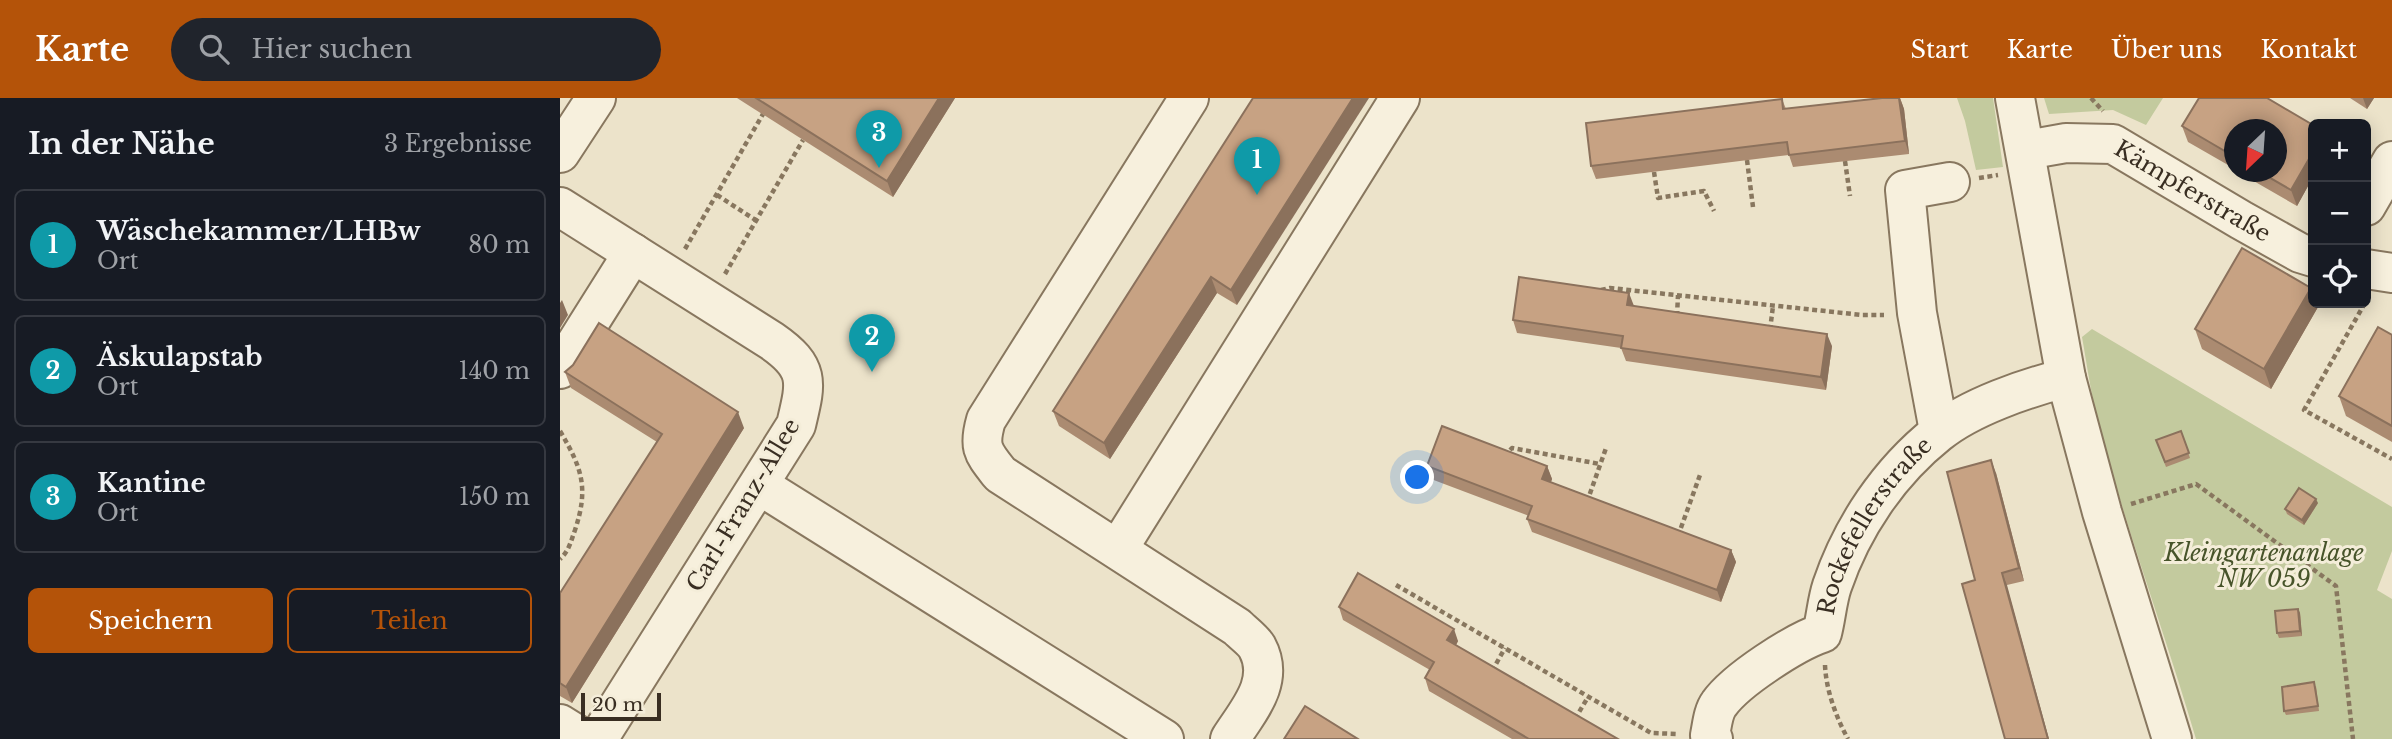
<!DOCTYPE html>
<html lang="de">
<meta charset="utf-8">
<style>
:root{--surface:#171b24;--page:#20242c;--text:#f1f3f6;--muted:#9ea1a6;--line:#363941;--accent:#b45309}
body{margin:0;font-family:"Libre Baskerville",serif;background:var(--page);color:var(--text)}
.controls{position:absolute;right:21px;top:21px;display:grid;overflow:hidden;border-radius:10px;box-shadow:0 4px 18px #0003}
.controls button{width:63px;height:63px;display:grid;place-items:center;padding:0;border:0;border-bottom:2px solid var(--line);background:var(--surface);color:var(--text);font:35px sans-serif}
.compass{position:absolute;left:1664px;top:21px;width:63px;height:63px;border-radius:50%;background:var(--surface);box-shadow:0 4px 18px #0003;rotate:205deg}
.scale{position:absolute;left:21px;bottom:18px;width:80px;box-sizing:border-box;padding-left:7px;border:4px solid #392e22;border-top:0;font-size:19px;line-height:24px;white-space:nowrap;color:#392e22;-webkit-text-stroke:5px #f4edd9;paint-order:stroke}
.you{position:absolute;left:858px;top:380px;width:24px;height:24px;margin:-18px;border:5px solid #fff;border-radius:50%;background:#1a73e8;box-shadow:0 0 0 10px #1a73e833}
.badge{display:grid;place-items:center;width:46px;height:46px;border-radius:50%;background:var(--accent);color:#fff;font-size:23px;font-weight:700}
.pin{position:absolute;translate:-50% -58px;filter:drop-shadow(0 2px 4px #0008)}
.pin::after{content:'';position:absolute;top:37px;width:24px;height:21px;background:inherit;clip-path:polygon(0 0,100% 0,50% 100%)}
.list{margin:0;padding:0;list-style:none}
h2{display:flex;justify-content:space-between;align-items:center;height:91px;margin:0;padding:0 28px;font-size:30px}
h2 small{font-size:23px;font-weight:400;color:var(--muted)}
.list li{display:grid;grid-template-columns:46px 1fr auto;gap:21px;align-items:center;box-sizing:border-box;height:112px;margin:0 14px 14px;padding:0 14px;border:2px solid var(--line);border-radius:10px}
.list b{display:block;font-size:26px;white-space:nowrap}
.list p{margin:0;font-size:23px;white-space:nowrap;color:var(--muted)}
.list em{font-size:23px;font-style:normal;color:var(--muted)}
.actions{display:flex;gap:14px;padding:21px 28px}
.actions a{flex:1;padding:16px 0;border:2px solid var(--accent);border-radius:10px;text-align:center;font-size:24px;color:var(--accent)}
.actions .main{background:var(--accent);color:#fff}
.icon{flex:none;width:38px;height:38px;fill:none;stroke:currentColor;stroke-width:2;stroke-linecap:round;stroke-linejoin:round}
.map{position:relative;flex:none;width:1832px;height:641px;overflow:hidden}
header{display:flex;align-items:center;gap:42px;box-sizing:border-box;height:98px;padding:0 35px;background:var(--accent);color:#fff}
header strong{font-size:33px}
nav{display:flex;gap:38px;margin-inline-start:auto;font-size:24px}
.search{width:490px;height:63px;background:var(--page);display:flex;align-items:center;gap:18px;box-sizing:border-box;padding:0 24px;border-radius:38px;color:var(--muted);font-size:26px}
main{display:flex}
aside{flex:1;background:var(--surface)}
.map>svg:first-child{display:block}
.green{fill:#c3ca9e}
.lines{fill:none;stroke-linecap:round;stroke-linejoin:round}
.minor-casing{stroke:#88775f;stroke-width:42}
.path{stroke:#88775f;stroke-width:4.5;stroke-dasharray:5 3.5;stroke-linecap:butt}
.minor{stroke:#f7f0dd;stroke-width:38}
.wall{fill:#ab8b71}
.shaded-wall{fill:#8b715c}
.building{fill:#c7a283;stroke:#8b715c;stroke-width:2}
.labels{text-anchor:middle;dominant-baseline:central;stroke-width:6;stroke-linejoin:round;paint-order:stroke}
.street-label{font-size:23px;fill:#392e22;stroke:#f4edd9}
.park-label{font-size:23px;font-style:italic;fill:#47542a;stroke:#f4edd9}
</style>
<header>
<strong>Karte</strong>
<div class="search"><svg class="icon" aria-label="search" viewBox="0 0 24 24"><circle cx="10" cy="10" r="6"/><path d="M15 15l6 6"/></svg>Hier suchen</div>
<nav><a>Start</a><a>Karte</a><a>Über uns</a><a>Kontakt</a></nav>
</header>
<main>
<aside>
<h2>In der Nähe<small>3 Ergebnisse</small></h2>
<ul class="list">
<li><span class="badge" style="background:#0f9aa8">1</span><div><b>Wäschekammer/LHBw</b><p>Ort</p></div><em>80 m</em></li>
<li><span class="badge" style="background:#0f9aa8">2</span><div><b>Äskulapstab</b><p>Ort</p></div><em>140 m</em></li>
<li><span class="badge" style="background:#0f9aa8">3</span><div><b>Kantine</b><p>Ort</p></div><em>150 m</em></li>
</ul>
<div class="actions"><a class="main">Speichern</a><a>Teilen</a></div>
</aside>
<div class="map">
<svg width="1832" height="641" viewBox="0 0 1832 641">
<rect width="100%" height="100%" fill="#ece3ca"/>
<g class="green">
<polygon points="1397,0 1433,0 1443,69 1416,72 1405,23"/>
<polygon points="1484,0 1603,0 1586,27 1553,12 1489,16"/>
<path d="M1532,231L1832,409V453L1817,492L1832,501V641H1636C1605,535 1566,431 1538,324C1531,296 1527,267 1522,239Z"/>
</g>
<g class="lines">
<g class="minor-casing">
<g id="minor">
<path d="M629,0L426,322C418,350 423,354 440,376L677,529C683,535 693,542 697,549C716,584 687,614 670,641"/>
<polyline points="1455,0 1506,280 1542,414 1612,641"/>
<path id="s1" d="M1466,52L1506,45L1553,46L1681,122L1740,155L1753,159"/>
<polyline points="0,55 36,0"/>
<polyline points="1806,108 1832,63"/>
<path d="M0,109L212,243C251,270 246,285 236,327L38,641"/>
<polyline points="1806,171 1832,175"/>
<polyline points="0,271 73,155"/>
<polyline points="1379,333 1357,215 1345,92 1390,84"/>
<polyline points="199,387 604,641"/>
<polyline points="558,451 840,0"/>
<polyline points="0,626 24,641"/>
<path id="s2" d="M1153,641L1150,637C1152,628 1153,614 1159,606C1176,582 1235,544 1262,535C1266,520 1267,503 1272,488C1292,429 1329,374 1378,335C1410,309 1466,290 1506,280"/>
</g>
</g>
<g class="path">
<polyline points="1531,0 1543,13"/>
<polyline points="1187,62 1193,109"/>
<polyline points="1285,63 1290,98"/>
<polyline points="1094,74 1098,100 1144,93 1154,113"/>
<polyline points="1419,80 1438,77"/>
<polyline points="157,97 197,123"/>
<polyline points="125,151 203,16"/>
<polyline points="165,176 243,42"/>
<polyline points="1041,192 1050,190 1302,217 1324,217"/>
<polyline points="1805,205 1744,312 1832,361"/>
<polyline points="1117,218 1118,197"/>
<polyline points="1210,232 1213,208"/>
<path d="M0,333C22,370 29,390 15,432C11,443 9,453 0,461"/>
<polyline points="944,358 952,350 1040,366"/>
<polyline points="1027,404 1046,350"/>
<polyline points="1571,406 1636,386 1776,488 1793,641"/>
<polyline points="1118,438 1140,377"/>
<polyline points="836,487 1091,635 1118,636"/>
<path d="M1265,567C1266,592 1276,619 1288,641"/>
<polyline points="932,573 945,550"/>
<polyline points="1015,621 1028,599"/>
</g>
<use href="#minor" class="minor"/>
</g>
<g class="wall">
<polygon points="177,0 395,0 333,99"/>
<polygon points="693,0 677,207 657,195 550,361 499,328 493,313"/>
<polygon points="1340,0 1344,11 1349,56 1233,69 1229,57 1036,81 1031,68 1222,1 1226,11"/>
<polygon points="1790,0 1814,0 1807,11"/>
<polygon points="1753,27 1753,79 1737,108 1678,74 1717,74 1675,32 1675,71 1628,44 1622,28"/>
<polygon points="1751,190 1753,197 1753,205 1756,205 1758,209 1711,291 1642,251 1635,231"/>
<polygon points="1074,208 1272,248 1266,292 1066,263 1061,250 957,235 953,222"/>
<polygon points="1832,237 1832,344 1786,318 1779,298"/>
<polygon points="5,274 184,330 12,605 0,598 0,495 97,344 11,290"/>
<polygon points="1621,333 1630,360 1606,369 1596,342"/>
<polygon points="867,368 987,368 992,381 991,384 1171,452 1176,464 1161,504 972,434 967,421 969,418 871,381"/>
<polygon points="1436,375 1464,483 1447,487 1415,482"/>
<polygon points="1758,405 1744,427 1727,416 1725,411"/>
<polygon points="779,509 898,543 896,547 1058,641 952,641 869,593 865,580 870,572 783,522"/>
<polygon points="1738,511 1740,515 1742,538 1719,540 1717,535"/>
<polygon points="1756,588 1759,613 1726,617 1724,613"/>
</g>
<g class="shaded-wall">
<polygon points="379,0 395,0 333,99 327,83"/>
<polygon points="793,0 809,0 677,207 671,192"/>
<polygon points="1340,0 1344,11 1349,56 1345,43"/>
<polygon points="1803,0 1814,0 1807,11"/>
<polygon points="1753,54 1753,79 1737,108 1731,92"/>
<polygon points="651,179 657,195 550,361 544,345"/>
<polygon points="1751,190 1753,197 1753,205 1756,205 1758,209 1711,291 1704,271"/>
<polygon points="1069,195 1074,208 1067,207"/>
<polygon points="2,202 8,217 0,230 0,205"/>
<polygon points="1267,236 1272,248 1266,292 1261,279"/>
<polygon points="178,314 184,330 12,605 6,589"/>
<polygon points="1431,362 1436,375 1464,483 1459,470"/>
<polygon points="987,368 992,381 987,394 982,381"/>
<polygon points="1756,401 1758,405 1744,427 1742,422"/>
<polygon points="1171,452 1176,464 1161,504 1157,492"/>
<polygon points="1442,475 1447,487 1489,641 1488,641"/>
<polygon points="1738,511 1740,515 1742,538 1740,533"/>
<polygon points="894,531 898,543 892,555 887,542"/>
</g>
<g class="building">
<polygon points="196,0 379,0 327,83"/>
<polygon points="693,0 793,0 671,192 651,179 544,345 493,313"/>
<polygon points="1322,0 1339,0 1345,43 1229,57 1227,44 1031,68 1026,25 1222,1 1223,11"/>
<polygon points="1639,0 1707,0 1753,27 1753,54 1731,92 1700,74 1717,74 1717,32 1675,32 1675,59 1622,28"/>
<polygon points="1682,150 1751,190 1704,271 1635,231"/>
<polygon points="959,179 1069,195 1067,207 1267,236 1261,279 1061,250 1063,238 953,222"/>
<polygon points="39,225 178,314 6,589 0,585 0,495 102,336 5,274 13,267"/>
<polygon points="1818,229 1832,237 1832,328 1779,298"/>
<polygon points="882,328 987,368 982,381 1171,452 1157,492 967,421 972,408 867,368"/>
<polygon points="1621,333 1629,355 1605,364 1596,342"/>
<polygon points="1431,362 1459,470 1442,475 1488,641 1445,641 1402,486 1415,482 1387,374"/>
<polygon points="1739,390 1756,401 1742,422 1725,411"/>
<polygon points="798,475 894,531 887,542 1058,641 969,641 865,580 874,564 779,509"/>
<polygon points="1738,511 1740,533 1717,535 1715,513"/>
<polygon points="1754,584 1758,608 1724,613 1722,589"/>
<polygon points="745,608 798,641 724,641"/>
</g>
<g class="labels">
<g class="street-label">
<text stroke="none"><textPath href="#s1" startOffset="180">Kämpferstraße</textPath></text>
<text transform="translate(183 407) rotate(-59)">Carl-Franz-Allee</text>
<text stroke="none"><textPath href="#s2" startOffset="285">Rockefellerstraße</textPath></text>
</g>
<g class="park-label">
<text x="1704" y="455">Kleingartenanlage<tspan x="1704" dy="26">NW 059</tspan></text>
</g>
</g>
</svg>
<div class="controls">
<button>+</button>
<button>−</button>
<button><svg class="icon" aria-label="locate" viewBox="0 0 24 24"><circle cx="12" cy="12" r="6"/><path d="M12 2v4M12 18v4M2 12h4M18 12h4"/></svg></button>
</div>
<svg class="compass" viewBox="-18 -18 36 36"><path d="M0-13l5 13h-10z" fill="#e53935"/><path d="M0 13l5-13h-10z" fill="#9ea1a6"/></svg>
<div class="scale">20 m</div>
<div class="you"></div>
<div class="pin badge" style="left:697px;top:97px;background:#0f9aa8">1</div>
<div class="pin badge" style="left:312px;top:274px;background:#0f9aa8">2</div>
<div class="pin badge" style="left:319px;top:70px;background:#0f9aa8">3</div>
</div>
</main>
